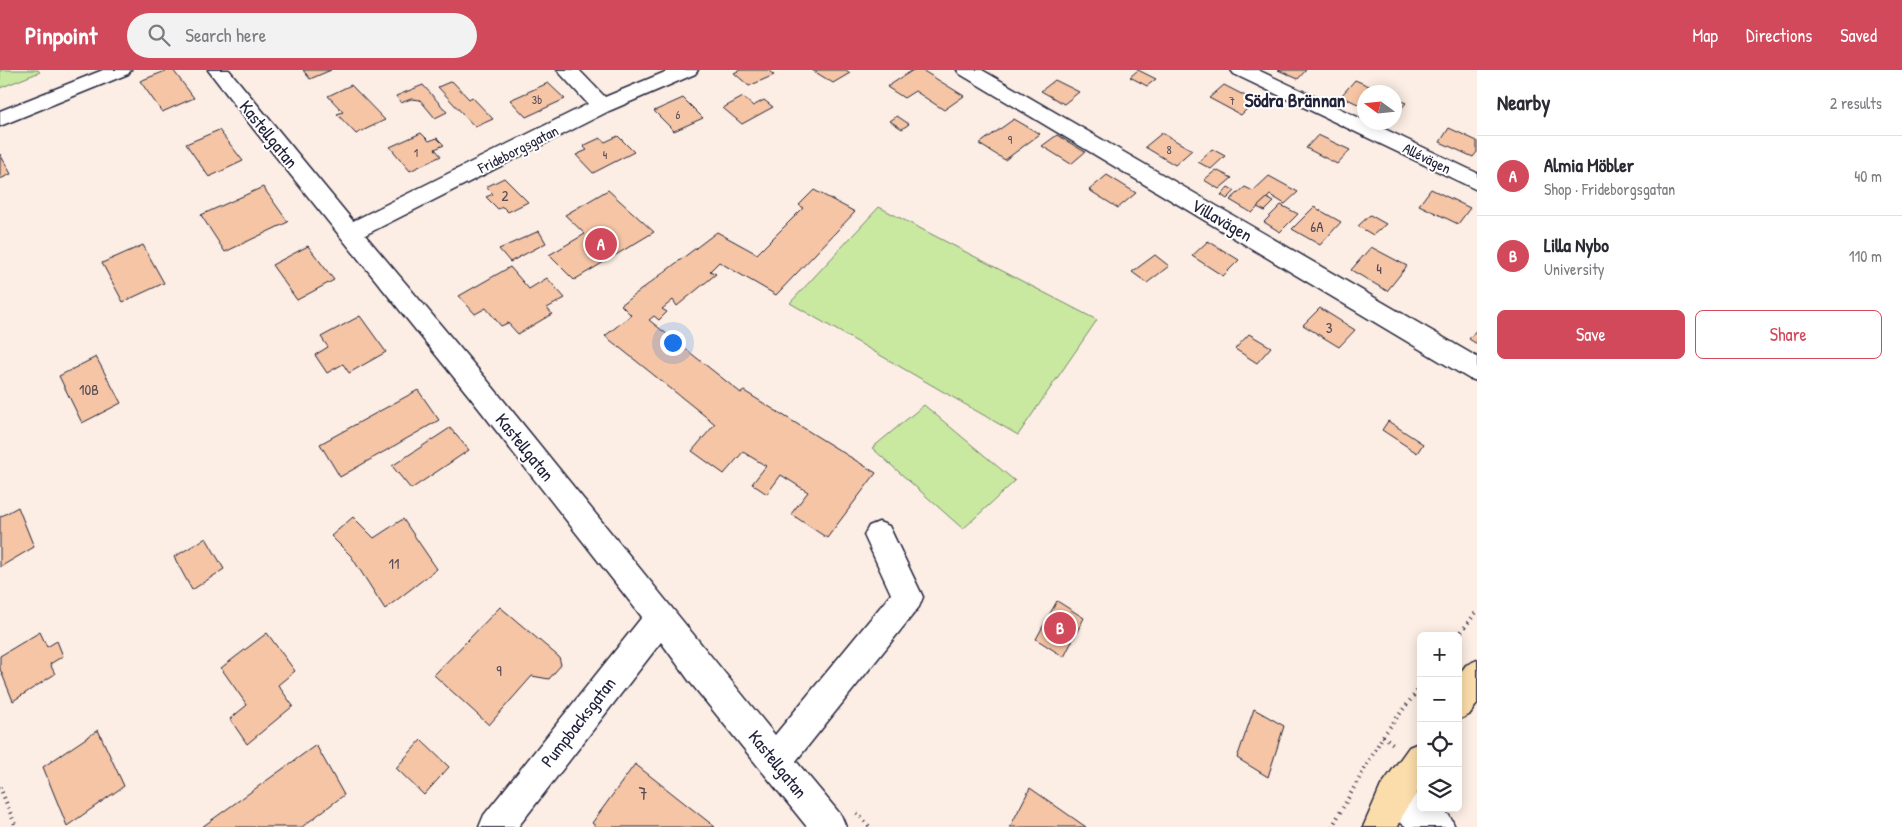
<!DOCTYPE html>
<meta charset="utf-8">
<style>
:root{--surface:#fff;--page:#f2f2f3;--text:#2b2b33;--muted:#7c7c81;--line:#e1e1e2;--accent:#d1495b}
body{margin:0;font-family:"Patrick Hand",sans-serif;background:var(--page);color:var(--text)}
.controls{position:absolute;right:15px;bottom:15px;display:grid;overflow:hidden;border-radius:8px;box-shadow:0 2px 12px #0003}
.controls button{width:45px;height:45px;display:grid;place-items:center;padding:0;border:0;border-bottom:1px solid var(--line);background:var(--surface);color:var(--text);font:25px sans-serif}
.compass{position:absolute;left:1357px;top:15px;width:45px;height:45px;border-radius:50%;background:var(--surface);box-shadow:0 2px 12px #0003;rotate:285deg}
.you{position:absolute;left:672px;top:272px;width:18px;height:18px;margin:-12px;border:4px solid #fff;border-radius:50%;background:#1a73e8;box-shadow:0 0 0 8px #1a73e833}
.badge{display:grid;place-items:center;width:32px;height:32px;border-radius:50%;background:var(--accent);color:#fff;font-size:16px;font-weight:700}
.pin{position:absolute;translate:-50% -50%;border:2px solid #fff;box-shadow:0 1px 5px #0006}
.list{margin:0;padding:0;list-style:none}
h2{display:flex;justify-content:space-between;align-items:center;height:65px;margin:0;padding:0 20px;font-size:21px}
h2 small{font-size:16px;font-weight:400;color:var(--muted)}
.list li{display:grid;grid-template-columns:32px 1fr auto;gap:15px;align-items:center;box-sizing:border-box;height:80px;padding:0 20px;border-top:1px solid var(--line)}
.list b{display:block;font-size:19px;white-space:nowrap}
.list p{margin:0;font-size:16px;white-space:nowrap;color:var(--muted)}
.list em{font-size:16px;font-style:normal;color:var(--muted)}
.actions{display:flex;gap:10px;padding:15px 20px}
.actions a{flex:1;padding:11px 0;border:1px solid var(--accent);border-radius:8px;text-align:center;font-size:18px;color:var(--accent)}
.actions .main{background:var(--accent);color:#fff}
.icon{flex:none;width:28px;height:28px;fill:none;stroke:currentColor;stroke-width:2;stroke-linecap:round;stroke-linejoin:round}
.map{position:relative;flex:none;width:1477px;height:757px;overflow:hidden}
header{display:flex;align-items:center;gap:30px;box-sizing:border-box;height:70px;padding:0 25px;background:var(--accent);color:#fff}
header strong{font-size:24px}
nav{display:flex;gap:28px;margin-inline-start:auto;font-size:18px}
.search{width:350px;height:45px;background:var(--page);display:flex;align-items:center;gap:12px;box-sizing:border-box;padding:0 18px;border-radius:28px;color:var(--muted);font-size:19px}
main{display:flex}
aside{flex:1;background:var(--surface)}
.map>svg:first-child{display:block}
.green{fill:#c9e8a0;stroke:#76856e}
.building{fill:#f5c5a5;stroke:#22223b}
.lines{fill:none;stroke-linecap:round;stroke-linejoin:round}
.minor-casing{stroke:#22223b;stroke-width:3}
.major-casing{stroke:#22223b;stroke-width:3}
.path{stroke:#22223b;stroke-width:4;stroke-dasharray:1 4.5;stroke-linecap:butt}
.minor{fill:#fff;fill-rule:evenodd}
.major{fill:#fbddab;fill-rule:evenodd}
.labels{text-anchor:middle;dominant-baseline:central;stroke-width:4;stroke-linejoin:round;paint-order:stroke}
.far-number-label{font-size:12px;fill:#574b56}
.far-street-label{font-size:15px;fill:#22223b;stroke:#fff}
.number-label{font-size:15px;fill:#574b56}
.street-label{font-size:18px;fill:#22223b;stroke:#fff}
.near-number-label{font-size:18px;fill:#574b56}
.far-district-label{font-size:19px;font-weight:bold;fill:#22223b;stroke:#fff}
</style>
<header>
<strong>Pinpoint</strong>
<div class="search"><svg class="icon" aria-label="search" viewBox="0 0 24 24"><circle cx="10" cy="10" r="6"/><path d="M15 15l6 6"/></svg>Search here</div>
<nav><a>Map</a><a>Directions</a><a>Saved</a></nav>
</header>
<main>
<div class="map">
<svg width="1477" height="757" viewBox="0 0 1477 757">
<rect width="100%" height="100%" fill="#fceee4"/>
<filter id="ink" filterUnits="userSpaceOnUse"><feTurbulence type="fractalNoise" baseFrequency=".02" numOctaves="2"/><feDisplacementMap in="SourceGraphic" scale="10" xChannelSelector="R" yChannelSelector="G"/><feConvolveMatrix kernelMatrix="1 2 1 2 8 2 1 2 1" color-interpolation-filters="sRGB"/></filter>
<g filter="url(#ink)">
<g class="green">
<polygon points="0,0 38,0 40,2 0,18"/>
<polygon points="879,137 1097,250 1018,365 790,233"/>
<polygon points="924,335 1015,411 963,459 872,378"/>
</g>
<g class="building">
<polygon points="168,0 173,0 194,28 162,42 140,11"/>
<polygon points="303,0 331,0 310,9"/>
<polygon points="740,0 768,0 774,5 749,16 734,3"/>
<polygon points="812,0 846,0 850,3 833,13"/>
<polygon points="913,0 922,0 964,26 944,40 915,21 904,28 887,17"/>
<polygon points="1138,0 1156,9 1147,16 1130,7"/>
<polygon points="1278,0 1306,0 1298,9"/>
<polygon points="1055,10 1079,22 1064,34 1041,21"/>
<polygon points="1355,10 1383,22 1364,22 1364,37 1341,26"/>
<polygon points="452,11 469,29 472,27 493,49 475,57 438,17"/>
<polygon points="548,13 565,29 526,47 510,30"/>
<polygon points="351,15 385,50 356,64 337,44 343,42 328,26"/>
<polygon points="423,15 447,42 435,48 420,30 411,29 401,33 396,26"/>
<polygon points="1224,15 1255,31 1241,45 1209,28"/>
<polygon points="743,27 753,36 764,30 773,37 742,54 723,38"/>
<polygon points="683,28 703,48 674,61 654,41"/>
<polygon points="1394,28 1406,33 1394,47"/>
<polygon points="897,46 909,54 902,59 890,51"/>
<polygon points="1014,49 1040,64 1005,90 979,74"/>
<polygon points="1449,58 1477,71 1477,82 1473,87 1440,72"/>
<polygon points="219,60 243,91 209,107 186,74"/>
<polygon points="421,63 429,71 437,68 444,75 435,79 441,86 410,101 390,77"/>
<polygon points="1162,63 1192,80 1175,95 1145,77"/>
<polygon points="1057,65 1085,82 1071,94 1042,76"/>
<polygon points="1318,65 1350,80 1337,94 1306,78"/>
<polygon points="618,66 634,82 593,103 576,85 587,80 583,76 600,68 605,72"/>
<polygon points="1212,79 1225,86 1211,99 1198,92"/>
<polygon points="0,84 11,104 0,109"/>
<polygon points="1216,100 1232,108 1219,119 1204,110"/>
<polygon points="1107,105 1136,123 1118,138 1089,120"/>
<polygon points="1269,106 1298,122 1285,134 1270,125 1252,143 1230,130 1245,117 1253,121"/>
<polygon points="504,108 528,132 508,142 503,137 498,139 486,127 493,124 486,117"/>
<polygon points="263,117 288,152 225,182 201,145"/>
<polygon points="1228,117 1235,121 1227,129 1221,125"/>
<polygon points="1431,119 1470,138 1458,154 1419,135"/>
<polygon points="608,120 654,162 574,210 549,185 585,164 565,145"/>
<polygon points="814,120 855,142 776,225 719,192 710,201 716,204 677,236 673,230 662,239 667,242 659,250 654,246 649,250 741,323 744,321 876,403 827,468 791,444 808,422 781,405 767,424 752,414 766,396 743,382 724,404 692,381 715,354 605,266 631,245 621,235 717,162 757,184 803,138 799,135"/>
<polygon points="1267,128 1274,132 1265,141 1257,137"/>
<polygon points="1281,135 1298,144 1280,162 1264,152"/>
<polygon points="1314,137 1341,152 1320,175 1292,159"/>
<polygon points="1370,145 1386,154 1373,165 1358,156"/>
<polygon points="539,161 546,173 510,192 499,179"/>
<polygon points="1208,171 1239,190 1223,206 1192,186"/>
<polygon points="143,175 164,213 123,232 102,193"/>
<polygon points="308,176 334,210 297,230 272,195"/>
<polygon points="1371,177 1407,196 1387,221 1351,200"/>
<polygon points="1155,185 1169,196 1147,213 1132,202"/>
<polygon points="510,197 529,219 547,208 565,228 547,238 552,244 518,264 508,253 501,256 486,238 475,244 459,226"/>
<polygon points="1320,238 1355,260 1339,277 1303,255"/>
<polygon points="360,246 386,282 349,303 343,294 327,303 315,285 328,277 321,267"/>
<polygon points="1477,259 1477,274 1469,269"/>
<polygon points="1249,264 1271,277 1257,293 1235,279"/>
<polygon points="96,287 121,333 82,353 59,306"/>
<polygon points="418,320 439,350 340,407 320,374"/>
<polygon points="1388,351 1423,374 1417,383 1382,360"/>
<polygon points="450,358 469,380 411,419 392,396"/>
<polygon points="18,437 34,477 0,497 0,447"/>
<polygon points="353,447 374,468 403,449 437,499 385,539 351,486 331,466"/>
<polygon points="206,468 224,499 192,520 174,487"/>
<polygon points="1057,531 1084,548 1064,587 1036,569"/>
<polygon points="500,537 559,587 561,595 549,609 532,606 489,655 434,605"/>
<polygon points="40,562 47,577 57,571 63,586 50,594 55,604 13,631 0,599 0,586"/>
<polygon points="267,563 295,601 278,615 293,636 247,674 230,649 247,635 221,598"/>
<polygon points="1254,639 1284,656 1268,707 1237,688"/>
<polygon points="98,660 124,716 67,756 43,697"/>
<polygon points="421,670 449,697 424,725 396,698"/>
<polygon points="316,675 344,725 302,757 202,757"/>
<polygon points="635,694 715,757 597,757 592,753"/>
<polygon points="1030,718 1086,757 1010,757"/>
</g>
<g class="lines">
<g class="minor-casing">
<g id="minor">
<polygon points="103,0 131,0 128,4 0,56 0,41"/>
<polygon points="208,0 229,0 353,151 588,34 557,0 579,0 605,27 670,0 698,0 695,4 609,41 365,165 487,310 775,665 891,524 864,465 869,456 879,452 889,456 923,527 919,537 796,691 841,745 846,757 807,757 690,612 661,572 518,757 479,757 484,745 642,547 469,326 256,62"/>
<polygon points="957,0 982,0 1477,287 1477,311 1468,308 960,4"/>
<polygon points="1231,0 1258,0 1364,50 1364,52 1370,52 1477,103 1477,120 1234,4"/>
<path d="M1393,711L1421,726V738C1441,738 1447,737 1455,757H1407L1381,740L1376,728L1381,716Z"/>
</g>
</g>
<g class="major-casing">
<g id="major">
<polygon points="1477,590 1477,634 1469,645 1458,650 1458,606 1466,595"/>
<polygon points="1421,672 1421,718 1405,740 1398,757 1363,757 1381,716 1409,677"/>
</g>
</g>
<g class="path">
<polyline points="1458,566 1477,541"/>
<polyline points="1383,666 1393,674"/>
<polyline points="0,717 16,757"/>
<polyline points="857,743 870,757"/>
<polyline points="1332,757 1383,666 1421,616"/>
</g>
<use href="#minor" class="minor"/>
<use href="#major" class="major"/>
</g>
</g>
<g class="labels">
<g class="far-number-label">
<text x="537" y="29">3b</text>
<text x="1232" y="30">7</text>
<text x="678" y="44">6</text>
<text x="1010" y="69">9</text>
<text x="1169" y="79">8</text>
<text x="416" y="82">1</text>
<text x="605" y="84">4</text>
</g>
<g class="far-street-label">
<text transform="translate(518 79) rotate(-27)">Frideborgsgatan</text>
<text transform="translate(1427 88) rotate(26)">Allévägen</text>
</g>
<g class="number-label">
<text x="505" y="125">2</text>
<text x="1317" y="156">6A</text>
<text x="1379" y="198">4</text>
<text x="1329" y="257">3</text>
<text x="89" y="319">10B</text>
<text x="394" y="493">11</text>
<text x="499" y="600">9</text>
</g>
<g class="street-label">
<text transform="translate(269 64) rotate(51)">Kastellgatan</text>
<text transform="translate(1222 150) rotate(30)">Villavägen</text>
<text transform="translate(525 377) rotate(51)">Kastellgatan</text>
<text transform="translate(578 652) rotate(-52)">Pumpbacksgatan</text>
<text transform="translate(778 694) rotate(51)">Kastellgatan</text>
</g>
<g class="near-number-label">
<text x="643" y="723">7</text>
</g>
<g class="far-district-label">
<text x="1295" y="30">Södra Brännan</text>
</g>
</g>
</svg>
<div class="controls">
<button>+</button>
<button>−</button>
<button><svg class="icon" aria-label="locate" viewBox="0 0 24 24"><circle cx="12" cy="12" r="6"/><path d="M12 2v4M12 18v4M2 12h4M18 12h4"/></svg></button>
<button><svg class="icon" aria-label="layers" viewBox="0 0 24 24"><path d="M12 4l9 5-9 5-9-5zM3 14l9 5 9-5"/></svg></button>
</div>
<svg class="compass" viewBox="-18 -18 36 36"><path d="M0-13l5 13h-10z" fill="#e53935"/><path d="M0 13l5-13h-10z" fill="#7c7c81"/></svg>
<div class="you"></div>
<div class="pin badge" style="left:601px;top:174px">A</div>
<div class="pin badge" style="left:1060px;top:558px">B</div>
</div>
<aside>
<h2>Nearby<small>2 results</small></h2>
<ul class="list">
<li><span class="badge">A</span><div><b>Almia Möbler</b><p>Shop · Frideborgsgatan</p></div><em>40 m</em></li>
<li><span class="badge">B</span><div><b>Lilla Nybo</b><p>University</p></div><em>110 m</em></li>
</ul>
<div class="actions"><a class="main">Save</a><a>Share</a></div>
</aside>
</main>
